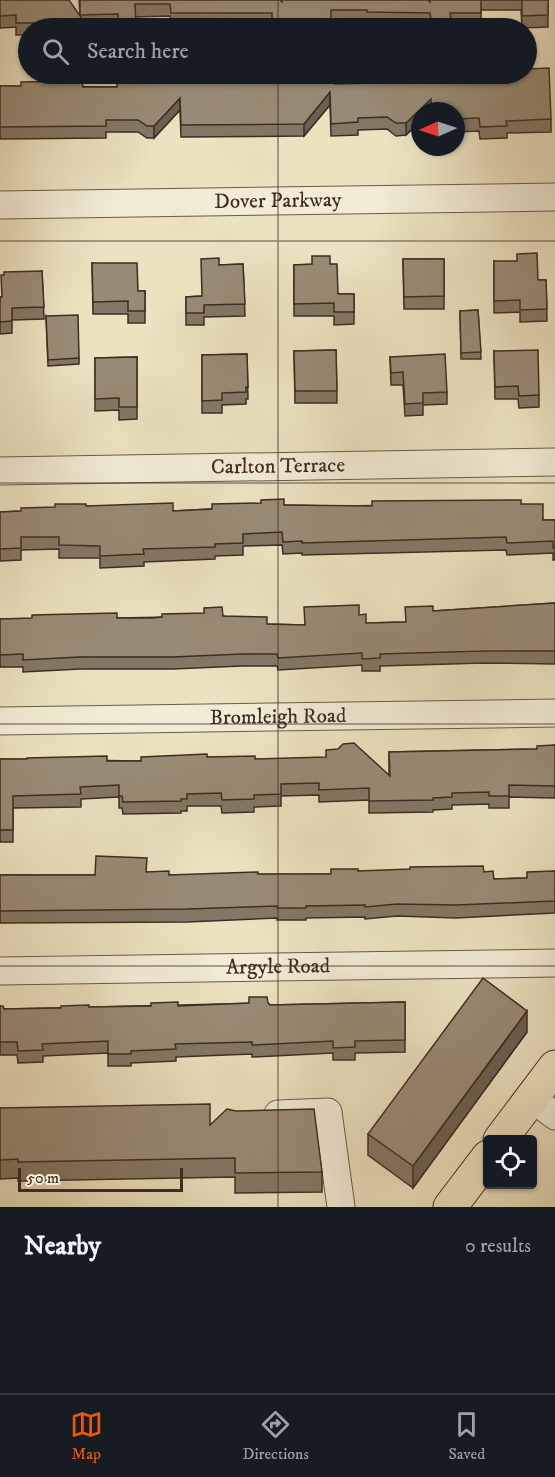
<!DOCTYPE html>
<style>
:root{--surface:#171b24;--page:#20242c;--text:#f1f3f6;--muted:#9ea1a6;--line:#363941;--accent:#ea580c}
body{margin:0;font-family:"IM FELL DW Pica",serif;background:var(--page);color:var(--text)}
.controls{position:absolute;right:18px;bottom:18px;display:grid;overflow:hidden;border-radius:6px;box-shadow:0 2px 4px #0004}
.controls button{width:54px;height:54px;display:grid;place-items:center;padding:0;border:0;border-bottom:2px solid var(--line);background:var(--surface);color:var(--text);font:30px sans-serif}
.compass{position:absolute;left:411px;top:102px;width:54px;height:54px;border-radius:50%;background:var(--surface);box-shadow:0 2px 4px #0004;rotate:267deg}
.scale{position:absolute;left:18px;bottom:15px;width:165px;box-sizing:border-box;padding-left:6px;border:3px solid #3f2c23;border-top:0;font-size:16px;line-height:21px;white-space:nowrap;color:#3f2c23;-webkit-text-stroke:4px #f2ecd6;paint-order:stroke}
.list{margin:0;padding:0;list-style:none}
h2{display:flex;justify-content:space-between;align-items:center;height:78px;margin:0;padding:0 24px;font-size:26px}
h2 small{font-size:20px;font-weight:400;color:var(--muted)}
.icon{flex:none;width:33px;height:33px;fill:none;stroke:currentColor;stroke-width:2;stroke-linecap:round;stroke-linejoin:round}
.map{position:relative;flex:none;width:555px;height:1207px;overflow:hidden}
.search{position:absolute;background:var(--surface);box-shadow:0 2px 4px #0004;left:18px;right:18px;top:18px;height:66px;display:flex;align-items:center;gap:15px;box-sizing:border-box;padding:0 21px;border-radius:33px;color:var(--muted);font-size:22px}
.sheet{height:186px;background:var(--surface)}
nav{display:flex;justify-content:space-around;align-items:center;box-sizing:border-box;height:84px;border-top:2px solid var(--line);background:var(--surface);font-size:16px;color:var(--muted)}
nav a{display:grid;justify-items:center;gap:3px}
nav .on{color:var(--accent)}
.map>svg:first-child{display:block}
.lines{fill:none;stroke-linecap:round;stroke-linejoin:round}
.minor-casing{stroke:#6a5a4a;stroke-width:29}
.major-casing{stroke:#3f2c23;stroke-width:35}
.minor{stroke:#f2ecd6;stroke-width:27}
.major{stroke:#ebe2c0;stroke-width:33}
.wall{fill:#837865;stroke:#3f2c23;stroke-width:1.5}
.shaded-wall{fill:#6a6152;stroke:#3f2c23;stroke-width:1.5}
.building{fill:#988b75;stroke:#3f2c23;stroke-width:1.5}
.grid{fill:none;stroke:#3f2c23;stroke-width:1.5;stroke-opacity:0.55}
.labels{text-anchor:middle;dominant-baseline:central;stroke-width:5;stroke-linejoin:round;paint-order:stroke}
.street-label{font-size:21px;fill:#3f2c23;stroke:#f2ecd6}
</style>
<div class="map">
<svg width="555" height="1207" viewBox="0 0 555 1207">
<rect width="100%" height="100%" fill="#ebe2c0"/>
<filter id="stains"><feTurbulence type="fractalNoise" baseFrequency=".00333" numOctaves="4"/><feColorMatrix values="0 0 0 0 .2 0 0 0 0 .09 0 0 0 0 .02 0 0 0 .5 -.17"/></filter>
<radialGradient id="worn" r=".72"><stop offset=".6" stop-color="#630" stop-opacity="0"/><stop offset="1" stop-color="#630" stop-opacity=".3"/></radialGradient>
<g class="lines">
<g class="minor-casing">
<g id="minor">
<path id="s1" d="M0,205L555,197"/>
<path id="s2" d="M0,471L555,462"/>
<path id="s3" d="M0,721L555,713"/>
<path id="s4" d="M0,971L555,963"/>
<polyline points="531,1098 555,1116"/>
<polyline points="278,1114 328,1112 341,1207"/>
</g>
</g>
<g class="major-casing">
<g id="major">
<polyline points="500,1140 555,1067"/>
<polyline points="450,1207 488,1157"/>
</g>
</g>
<use href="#minor" class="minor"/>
<use href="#major" class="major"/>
</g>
<g class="wall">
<polygon points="0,0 80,15 79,0 282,2 430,1 430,0 548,0 548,27 522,28 521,10 481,10 481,25 451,25 451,28 430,28 430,25 367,24 367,22 331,23 331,28 272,28 272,25 171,26 170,16 135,17 118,27 85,27 85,28 28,28 28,35 16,35 16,27 0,28"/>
<polygon points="201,82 340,84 433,83 551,119 551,132 507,133 507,138 480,139 479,131 456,132 456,111 431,111 406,135 396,136 387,129 358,130 358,135 331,136 330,105 304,136 181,137 180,110 154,138 147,138 138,132 106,132 106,138 0,139 0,86 117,87"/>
<polygon points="403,259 444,259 444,309 404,309"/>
<polygon points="494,261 538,280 546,280 547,321 520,322 520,312 494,313"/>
<polygon points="92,263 138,291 145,291 145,323 128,323 128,314 93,314"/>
<polygon points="243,264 245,316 204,317 204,325 186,325 186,297 202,296 219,265"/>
<polygon points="330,264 338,294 354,294 354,324 334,325 334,316 294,316 294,265"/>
<polygon points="42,271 44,319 12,320 12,333 0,334 0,297 2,297"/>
<polygon points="478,310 481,359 461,359 460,311"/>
<polygon points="46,316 79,358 79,364 48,366"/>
<polygon points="336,350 337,403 295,403 294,351"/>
<polygon points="494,351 539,395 539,407 519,408 518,399 495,399"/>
<polygon points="247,354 248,399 246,399 246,404 222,405 222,413 202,413 202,355"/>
<polygon points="137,357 137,419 119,420 119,410 95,411 95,358"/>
<polygon points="390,357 447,392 447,404 423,405 423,415 405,416 403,385 391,385"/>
<polygon points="521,504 543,520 555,520 555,560 553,560 553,553 507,555 506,550 302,555 302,553 283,554 282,545 243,546 243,555 215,556 215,559 144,562 144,566 100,568 100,558 59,558 59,549 21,550 21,560 0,561 0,512 21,511 86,506 173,511 284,505 334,506"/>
<polygon points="555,603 555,664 485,663 380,666 380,671 362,671 362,665 278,670 277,666 242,666 173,669 80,669 23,672 23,667 0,667 0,619 117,618 223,616 267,624 304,625 359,615 366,623 405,622 433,611"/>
<polygon points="555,745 555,798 509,797 509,808 489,808 489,804 452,805 452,809 433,810 433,812 369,813 369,800 319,802 319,795 281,796 281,806 254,807 254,812 222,813 221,806 187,806 187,811 181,811 181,813 123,814 122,808 119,808 119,797 81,799 81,807 13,808 13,842 0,842 0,759 141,761 207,757 255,759 389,776 389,752 537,749"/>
<polygon points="358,871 484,872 494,879 527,878 555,871 555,913 456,918 397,916 365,919 365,917 306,918 306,920 277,920 277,918 187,922 0,923 0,875 95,875 147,872 169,875 331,874"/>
<polygon points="405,1002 405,1052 355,1053 355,1060 333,1060 333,1053 252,1057 252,1054 176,1057 176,1061 131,1063 131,1066 108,1066 108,1053 43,1056 43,1062 18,1063 17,1055 0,1055 0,1006 4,1009 268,1003 270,1005"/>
<polygon points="527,1032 413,1188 368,1155 368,1134"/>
<polygon points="0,1108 210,1125 322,1172 322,1192 235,1193 235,1177 18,1181 18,1178 0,1179"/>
</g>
<g class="shaded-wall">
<polygon points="330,92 330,105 304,136 304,124"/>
<polygon points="180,98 180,110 154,138 154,126"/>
<polygon points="431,99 431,111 420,111 420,121 406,135 406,123"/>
<polygon points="527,1011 527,1032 413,1188 413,1166"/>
</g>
<g class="building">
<polygon points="0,0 69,0 85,23 16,23 16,15 0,16"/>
<polygon points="80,0 280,0 282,2 282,0 428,0 430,2 430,0 481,0 481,13 450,13 451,20 431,21 430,13 367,12 367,10 331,10 331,19 272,21 272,13 171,13 170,4 135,4 136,28 118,28 118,14 80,15"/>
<polygon points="522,0 548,0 548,15 522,16"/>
<polygon points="549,68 551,119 506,121 507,126 480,127 479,118 456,119 456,111 431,111 431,99 406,123 396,123 387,117 358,118 358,122 331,124 330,92 304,124 181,125 180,98 154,126 147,126 138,120 106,120 106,126 0,127 0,86 21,86 21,82 82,81 83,87 117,87 117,81 170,80 170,77 201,76 198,82 340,80 336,84 368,83 368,80 433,78 433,83 471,82 471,80 479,80 479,74 526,74 526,69"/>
<polygon points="537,253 538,280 546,280 547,309 520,310 520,300 494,301 494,261 517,261 517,254"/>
<polygon points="312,256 330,256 330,264 337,264 338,294 354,294 354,312 334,312 334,303 294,304 294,265 312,264"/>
<polygon points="219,258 219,265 243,264 245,304 204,305 204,313 186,313 186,297 202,296 201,259"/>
<polygon points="403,259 444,259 444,296 404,297"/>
<polygon points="92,263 137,263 138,291 145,291 145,311 128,311 128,301 93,302"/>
<polygon points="42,271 44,307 12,308 12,321 0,322 0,297 2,297 1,275 4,275 4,272"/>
<polygon points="478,310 481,352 461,353 460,311"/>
<polygon points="78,315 79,358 48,360 46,316"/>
<polygon points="336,350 337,391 295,391 294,351"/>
<polygon points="538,350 539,395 519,396 518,386 495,387 494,351"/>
<polygon points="247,354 248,387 246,387 246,392 222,393 222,400 202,401 202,355"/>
<polygon points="445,354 447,392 423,393 423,403 405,404 403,372 391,373 390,357"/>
<polygon points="137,357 137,407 119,407 119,398 95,399 95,358"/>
<polygon points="284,499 284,505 372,506 372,501 521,500 521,504 543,504 543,520 555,520 555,548 553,548 553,541 507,543 506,537 302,543 302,541 283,542 282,532 243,534 243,543 215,544 215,547 143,549 144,554 100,556 100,546 59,545 59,537 21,537 21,548 0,549 0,512 21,511 21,508 55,507 55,504 86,504 86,506 173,503 173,511 212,509 212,504 261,503 261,500"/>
<polygon points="555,603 555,651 485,651 380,654 380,658 362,659 362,653 278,658 277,654 242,654 173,657 80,657 23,660 23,654 0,655 0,619 32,618 32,615 117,613 117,618 152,618 162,617 162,614 204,613 204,608 222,607 223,616 267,617 267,624 305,625 304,607 359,605 359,615 366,614 366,623 406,622 405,607 433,606 433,611"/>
<polygon points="354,743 390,776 389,752 537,749 537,746 555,745 555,786 509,785 509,796 489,796 489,792 452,793 452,797 433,798 433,800 369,801 369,788 319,790 319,783 281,784 281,794 254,795 254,799 222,800 221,793 187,794 187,799 181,799 181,801 123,802 122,796 119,796 119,785 80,787 81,794 13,796 13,830 0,830 0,759 27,759 27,758 107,756 107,761 141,761 141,757 207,754 207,757 255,756 255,759 326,757 326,750 338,749 343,744"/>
<polygon points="96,856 147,858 146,872 169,871 169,875 258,872 258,874 331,874 331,869 358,869 358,871 410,869 410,867 483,866 484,872 493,871 494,879 527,878 527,872 555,871 555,901 456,905 397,904 365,907 365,905 306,906 306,908 277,908 277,906 187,909 0,911 0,875 95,875"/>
<polygon points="483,978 527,1011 413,1166 368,1134"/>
<polygon points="249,997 267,997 268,1003 270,1005 405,1002 405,1040 355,1041 355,1047 333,1048 333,1041 252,1045 252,1042 175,1044 176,1049 131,1051 131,1054 108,1054 108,1041 42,1044 43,1050 18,1051 17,1042 0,1042 0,1006 3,1006 4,1009 61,1008 61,1006 89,1005 89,1007 151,1006 151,1003 178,1002 178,1006 249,1003"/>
<polygon points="210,1104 210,1125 227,1109 236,1111 314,1109 322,1172 235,1173 235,1158 18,1162 18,1159 0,1160 0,1108"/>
</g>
<path class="grid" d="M278,0V28M278,74V1207M0,241H555M0,483H555M0,724H555M0,966H555"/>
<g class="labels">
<g class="street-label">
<text stroke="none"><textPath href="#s1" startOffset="278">Dover Parkway</textPath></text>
<text stroke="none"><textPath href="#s2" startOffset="278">Carlton Terrace</textPath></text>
<text stroke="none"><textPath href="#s3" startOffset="278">Bromleigh Road</textPath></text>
<text stroke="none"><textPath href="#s4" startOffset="278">Argyle Road</textPath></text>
</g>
</g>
<rect width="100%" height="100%" filter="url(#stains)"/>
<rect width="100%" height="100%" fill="url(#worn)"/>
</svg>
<div class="controls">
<button><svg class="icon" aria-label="locate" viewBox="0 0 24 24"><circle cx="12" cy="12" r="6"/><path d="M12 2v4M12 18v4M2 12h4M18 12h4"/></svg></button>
</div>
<svg class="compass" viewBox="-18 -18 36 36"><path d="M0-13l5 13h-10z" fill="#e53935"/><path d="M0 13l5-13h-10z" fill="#9ea1a6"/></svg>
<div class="scale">50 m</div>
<div class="search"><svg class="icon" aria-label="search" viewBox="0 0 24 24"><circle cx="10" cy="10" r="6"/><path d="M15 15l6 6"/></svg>Search here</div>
</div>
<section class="sheet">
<h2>Nearby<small>0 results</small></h2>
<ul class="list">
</ul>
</section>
<nav>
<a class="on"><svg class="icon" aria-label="map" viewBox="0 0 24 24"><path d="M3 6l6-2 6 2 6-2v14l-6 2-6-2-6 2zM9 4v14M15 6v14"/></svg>Map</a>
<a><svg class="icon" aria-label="directions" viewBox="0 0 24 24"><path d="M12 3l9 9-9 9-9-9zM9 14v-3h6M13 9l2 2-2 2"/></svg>Directions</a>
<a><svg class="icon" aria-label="saved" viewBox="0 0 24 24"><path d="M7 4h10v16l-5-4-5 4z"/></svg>Saved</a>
</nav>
